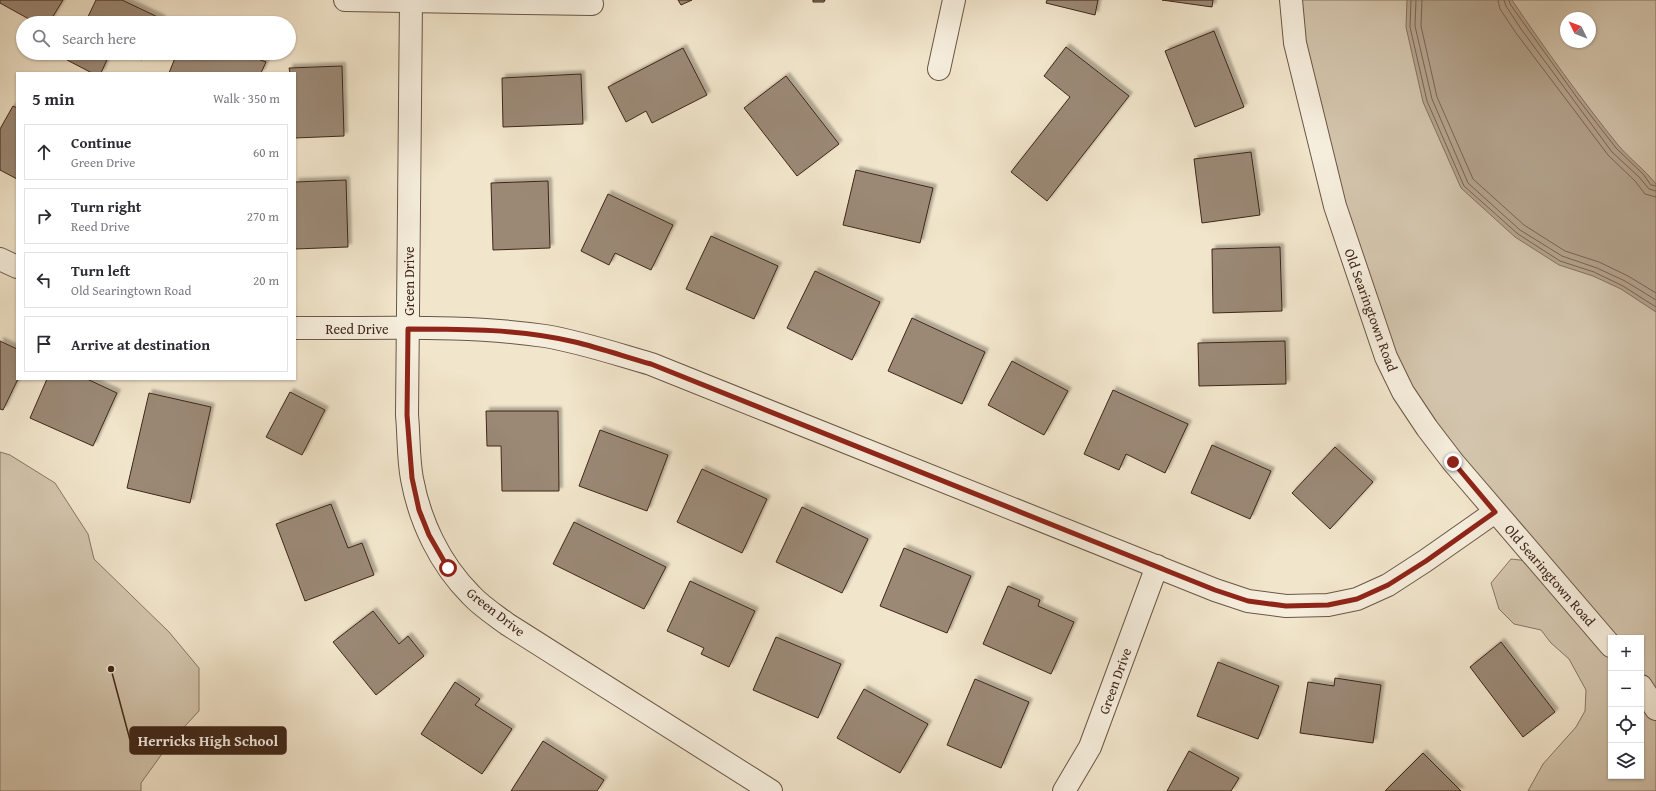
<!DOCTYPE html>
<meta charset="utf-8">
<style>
:root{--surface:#fff;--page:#f2f2f3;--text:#2b2b33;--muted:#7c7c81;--line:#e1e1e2}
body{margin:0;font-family:"Gentium Book Plus",serif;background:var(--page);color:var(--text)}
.controls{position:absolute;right:12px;bottom:12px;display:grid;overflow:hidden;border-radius:0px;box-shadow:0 1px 3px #0004}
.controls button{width:36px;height:36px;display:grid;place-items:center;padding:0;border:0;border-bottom:1px solid var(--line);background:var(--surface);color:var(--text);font:20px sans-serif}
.compass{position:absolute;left:1560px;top:12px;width:36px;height:36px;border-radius:50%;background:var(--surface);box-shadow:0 1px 3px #0004;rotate:313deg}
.stop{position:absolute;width:12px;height:12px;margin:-9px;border:3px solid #8f2418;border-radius:50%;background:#fff}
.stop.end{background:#8f2418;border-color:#fff;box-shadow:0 1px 4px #0008}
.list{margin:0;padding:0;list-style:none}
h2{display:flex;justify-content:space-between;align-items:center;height:52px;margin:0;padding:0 16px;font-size:17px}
h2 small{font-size:13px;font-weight:400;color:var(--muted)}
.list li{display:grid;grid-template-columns:26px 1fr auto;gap:12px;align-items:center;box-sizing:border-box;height:56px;margin:0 8px 8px;padding:0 8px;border:1px solid var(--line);border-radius:0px}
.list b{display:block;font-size:15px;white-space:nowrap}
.list p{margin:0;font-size:13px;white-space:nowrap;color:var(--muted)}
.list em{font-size:13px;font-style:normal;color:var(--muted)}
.icon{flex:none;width:22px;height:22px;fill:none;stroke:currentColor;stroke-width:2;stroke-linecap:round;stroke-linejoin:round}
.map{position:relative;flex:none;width:1656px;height:791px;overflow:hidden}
.search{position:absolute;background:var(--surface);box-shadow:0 1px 3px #0004;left:16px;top:16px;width:280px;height:44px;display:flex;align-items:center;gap:10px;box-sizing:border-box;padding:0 14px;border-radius:22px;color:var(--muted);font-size:15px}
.panel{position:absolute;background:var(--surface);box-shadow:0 1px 3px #0004;left:16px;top:72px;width:280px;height:308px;border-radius:0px}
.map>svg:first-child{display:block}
.green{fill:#d3c5ad;stroke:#887663;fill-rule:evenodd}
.water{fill:#b4a48e;stroke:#85725f}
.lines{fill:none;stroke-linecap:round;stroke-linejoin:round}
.shore{stroke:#796554;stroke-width:1}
.building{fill:#9b8976;stroke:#3e2619;filter:url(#shadow)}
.minor-casing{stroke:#6b5646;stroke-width:24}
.minor{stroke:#f6eedd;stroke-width:22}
.route{stroke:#8f2418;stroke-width:5}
.labels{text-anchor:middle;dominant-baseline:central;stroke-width:3;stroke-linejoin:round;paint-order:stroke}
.street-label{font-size:14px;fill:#3e2619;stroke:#f6eedd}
.leader{fill:none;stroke:#3e2619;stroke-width:1.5}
.callout-dot{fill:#3e2619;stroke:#f6eedd;stroke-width:1.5}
.callout{fill:#3e2619;stroke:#3e2619;stroke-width:1.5}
.callout-label{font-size:15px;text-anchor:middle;font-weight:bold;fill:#fff}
</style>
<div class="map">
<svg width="1656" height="791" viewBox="0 0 1656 791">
<defs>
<filter id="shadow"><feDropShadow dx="3.5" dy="-3.5" stdDeviation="1" flood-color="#0004"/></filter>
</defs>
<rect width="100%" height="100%" fill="#f1e5cb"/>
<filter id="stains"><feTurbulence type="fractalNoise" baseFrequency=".005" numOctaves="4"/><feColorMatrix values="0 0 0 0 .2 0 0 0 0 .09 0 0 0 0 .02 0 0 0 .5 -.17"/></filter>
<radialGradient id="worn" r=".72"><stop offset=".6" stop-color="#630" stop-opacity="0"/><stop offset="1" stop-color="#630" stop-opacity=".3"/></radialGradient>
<g class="green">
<path d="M1291,0H1656V791H1528L1543,764L1576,727L1585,711L1586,690L1569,659L1551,643L1541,630L1514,624L1499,609L1491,583L1511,559L1538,562L1386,357ZM1566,18H1590V42H1566ZM1611,638H1641V776H1611Z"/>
<polygon points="0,452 10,455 55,483 88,534 94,559 169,632 199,668 199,711 172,740 141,783 141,791 0,791"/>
</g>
<path class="water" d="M1407,0H1512C1545,49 1581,99 1618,145C1630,159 1644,169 1656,184V312L1621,289L1593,276L1559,265L1515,237L1461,188L1423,102L1406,27Z"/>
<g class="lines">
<g class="shore">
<polyline points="1411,0 1410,27 1427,101 1464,186 1518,234 1560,261 1594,272 1623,286 1656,307"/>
<polyline points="1416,0 1415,26 1432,99 1468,183 1520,230 1562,256 1597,268 1625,281 1656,300"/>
<polyline points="1422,0 1421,26 1437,97 1473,179 1524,225 1565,251 1599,262 1628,276 1656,293"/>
<polyline points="1498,0 1500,9 1516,33 1608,155 1635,181 1645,194 1656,197"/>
<polyline points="1504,0 1506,6 1521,29 1612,152 1639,177 1649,189 1656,191"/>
<polyline points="1509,0 1510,4 1578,99 1616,148 1643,174 1651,185 1656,186"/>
</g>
</g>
<g class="building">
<polygon points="0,0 63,0 49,23 36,23 0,3"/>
<polygon points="96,0 122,0 162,19 160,23 85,23"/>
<polygon points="678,0 692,0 681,5"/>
<polygon points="813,0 825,0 824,2 813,2"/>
<polygon points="1047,0 1098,0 1095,15 1046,3"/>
<polygon points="1162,0 1213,0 1212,7"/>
<polygon points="1214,31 1244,107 1195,127 1165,51"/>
<polygon points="1066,47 1129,96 1047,201 1011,172 1070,97 1044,76"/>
<polygon points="683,48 707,95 652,123 646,111 626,122 608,87"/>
<polygon points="70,53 110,53 101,73 92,73 67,60"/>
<polygon points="127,53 145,53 142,60"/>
<polygon points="177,53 242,53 266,62 261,73 169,73"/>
<polygon points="342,66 344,136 295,138 295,73 290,73 289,68"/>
<polygon points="581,74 583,124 503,127 502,78"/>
<polygon points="786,76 839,144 797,176 744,108"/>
<polygon points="13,106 17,108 17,179 0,170 0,129"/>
<polygon points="1251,152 1260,215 1202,223 1194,159"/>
<polygon points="856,170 933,188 920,243 843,225"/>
<polygon points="346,180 348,247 295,249 295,182"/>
<polygon points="548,181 550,248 493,250 491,183"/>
<polygon points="608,194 673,225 651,270 615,253 609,265 581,251"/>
<polygon points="711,236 778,266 754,319 686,289"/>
<polygon points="1280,247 1282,311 1213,313 1212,249"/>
<polygon points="815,271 880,302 852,360 787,328"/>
<polygon points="912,318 985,352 962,404 888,371"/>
<polygon points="0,341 17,349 17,379 18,379 3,410 0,409"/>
<polygon points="1285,341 1286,384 1199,386 1198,343"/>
<polygon points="1012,361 1068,391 1044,435 988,405"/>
<polygon points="47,379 87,379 117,393 93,446 30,418"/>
<polygon points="1113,390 1188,424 1165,473 1126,454 1119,470 1084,454"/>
<polygon points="290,392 325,410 302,455 266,437"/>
<polygon points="149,393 211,407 190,503 127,488"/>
<polygon points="486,411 558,411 559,491 502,491 501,446 487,446"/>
<polygon points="600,430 668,455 647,511 579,486"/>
<polygon points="1212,445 1271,471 1250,519 1191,493"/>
<polygon points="1335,447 1373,482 1330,529 1292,493"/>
<polygon points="702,469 767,499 742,553 677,522"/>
<polygon points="331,504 348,548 362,543 374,575 305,601 276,524"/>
<polygon points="802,507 868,539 842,593 776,562"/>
<polygon points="574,522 666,567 644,609 553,564"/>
<polygon points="904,548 971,576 947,633 880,606"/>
<polygon points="690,581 755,611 729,667 701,654 704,648 667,631"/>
<polygon points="1008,586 1040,600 1038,606 1074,622 1051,674 983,644"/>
<polygon points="373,611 399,644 408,636 424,656 376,695 333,642"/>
<polygon points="776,637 841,664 818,718 753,690"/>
<polygon points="1501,642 1555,712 1523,737 1470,667"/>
<polygon points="1218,662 1279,686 1258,739 1197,716"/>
<polygon points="1335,678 1381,685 1373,743 1300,733 1308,682 1334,686"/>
<polygon points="975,679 1029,702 1001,768 947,745"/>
<polygon points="455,682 480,699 475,705 512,729 482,774 421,734"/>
<polygon points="864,689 928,724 900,773 837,738"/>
<polygon points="543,741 604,780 597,791 511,791"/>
<polygon points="1189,751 1239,778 1231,791 1167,791"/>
<polygon points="1423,753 1461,791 1385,791"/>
</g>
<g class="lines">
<g class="minor-casing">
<g id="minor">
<polyline points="345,0 592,4"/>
<path d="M411,0L407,415C409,436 408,458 412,479C420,522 440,564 471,595C481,606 495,615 507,624L771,791"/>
<polyline points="1291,0 1295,43 1335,206 1386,357 1403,392 1427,428 1453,462 1611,646"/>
<polyline points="939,69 954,0"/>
<polyline points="0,259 17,267"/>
<path d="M295,328C377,329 464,324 545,336C581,342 616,354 651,364L1215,590L1248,601L1286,606L1328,605L1357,599L1388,585L1425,561L1495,512"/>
<polyline points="1641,686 1656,709"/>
<polyline points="1064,791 1090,747 1157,566"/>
</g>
</g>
<use href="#minor" class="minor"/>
</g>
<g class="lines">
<path class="route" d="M448,568L429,535L419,510L412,478L407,415L408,329C464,329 521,329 575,342C600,348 626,357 651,364L1215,590L1248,601L1286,606L1328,605L1357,599L1388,585L1426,561L1495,512L1453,462"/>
</g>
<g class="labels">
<g class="street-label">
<text transform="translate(409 281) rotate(-90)">Green Drive</text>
<text transform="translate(1371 310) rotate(70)">Old Searingtown Road</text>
<text x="357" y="329">Reed Drive</text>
<text transform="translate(1550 575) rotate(49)">Old Searingtown Road</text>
<text transform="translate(496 612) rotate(38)">Green Drive</text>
<text transform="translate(1115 681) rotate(-70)">Green Drive</text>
</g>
</g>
<path class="leader" d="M111 669L130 740"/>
<circle class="callout-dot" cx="111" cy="669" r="4"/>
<rect class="callout" x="130" y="727" width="156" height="27" rx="4"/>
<g class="callout-label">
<text x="208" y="746">Herricks High School</text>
</g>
<rect width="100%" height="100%" filter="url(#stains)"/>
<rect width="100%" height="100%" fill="url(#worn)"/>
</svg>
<div class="controls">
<button>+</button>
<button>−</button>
<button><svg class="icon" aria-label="locate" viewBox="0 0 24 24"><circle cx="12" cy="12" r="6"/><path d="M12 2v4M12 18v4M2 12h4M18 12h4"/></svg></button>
<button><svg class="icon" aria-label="layers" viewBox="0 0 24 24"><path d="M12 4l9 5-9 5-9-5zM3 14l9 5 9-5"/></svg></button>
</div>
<svg class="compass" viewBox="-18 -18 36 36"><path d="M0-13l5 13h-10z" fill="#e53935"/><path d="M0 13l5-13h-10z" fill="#7c7c81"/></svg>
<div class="stop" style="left:448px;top:568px"></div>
<div class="stop end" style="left:1453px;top:462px"></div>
<div class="search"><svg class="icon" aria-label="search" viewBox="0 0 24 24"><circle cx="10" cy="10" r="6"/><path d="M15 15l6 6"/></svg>Search here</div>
<section class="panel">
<h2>5 min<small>Walk · 350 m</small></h2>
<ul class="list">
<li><svg class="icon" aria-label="ahead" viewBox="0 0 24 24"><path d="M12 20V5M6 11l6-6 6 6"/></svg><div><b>Continue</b><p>Green Drive</p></div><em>60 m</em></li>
<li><svg class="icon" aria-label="right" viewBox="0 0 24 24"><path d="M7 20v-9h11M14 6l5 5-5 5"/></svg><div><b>Turn right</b><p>Reed Drive</p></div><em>270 m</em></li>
<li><svg class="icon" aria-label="left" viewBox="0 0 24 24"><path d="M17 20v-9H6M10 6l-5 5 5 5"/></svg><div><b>Turn left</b><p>Old Searingtown Road</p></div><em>20 m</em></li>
<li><svg class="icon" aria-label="arrive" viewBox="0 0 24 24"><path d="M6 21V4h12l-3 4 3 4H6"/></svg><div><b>Arrive at destination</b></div></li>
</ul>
</section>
</div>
